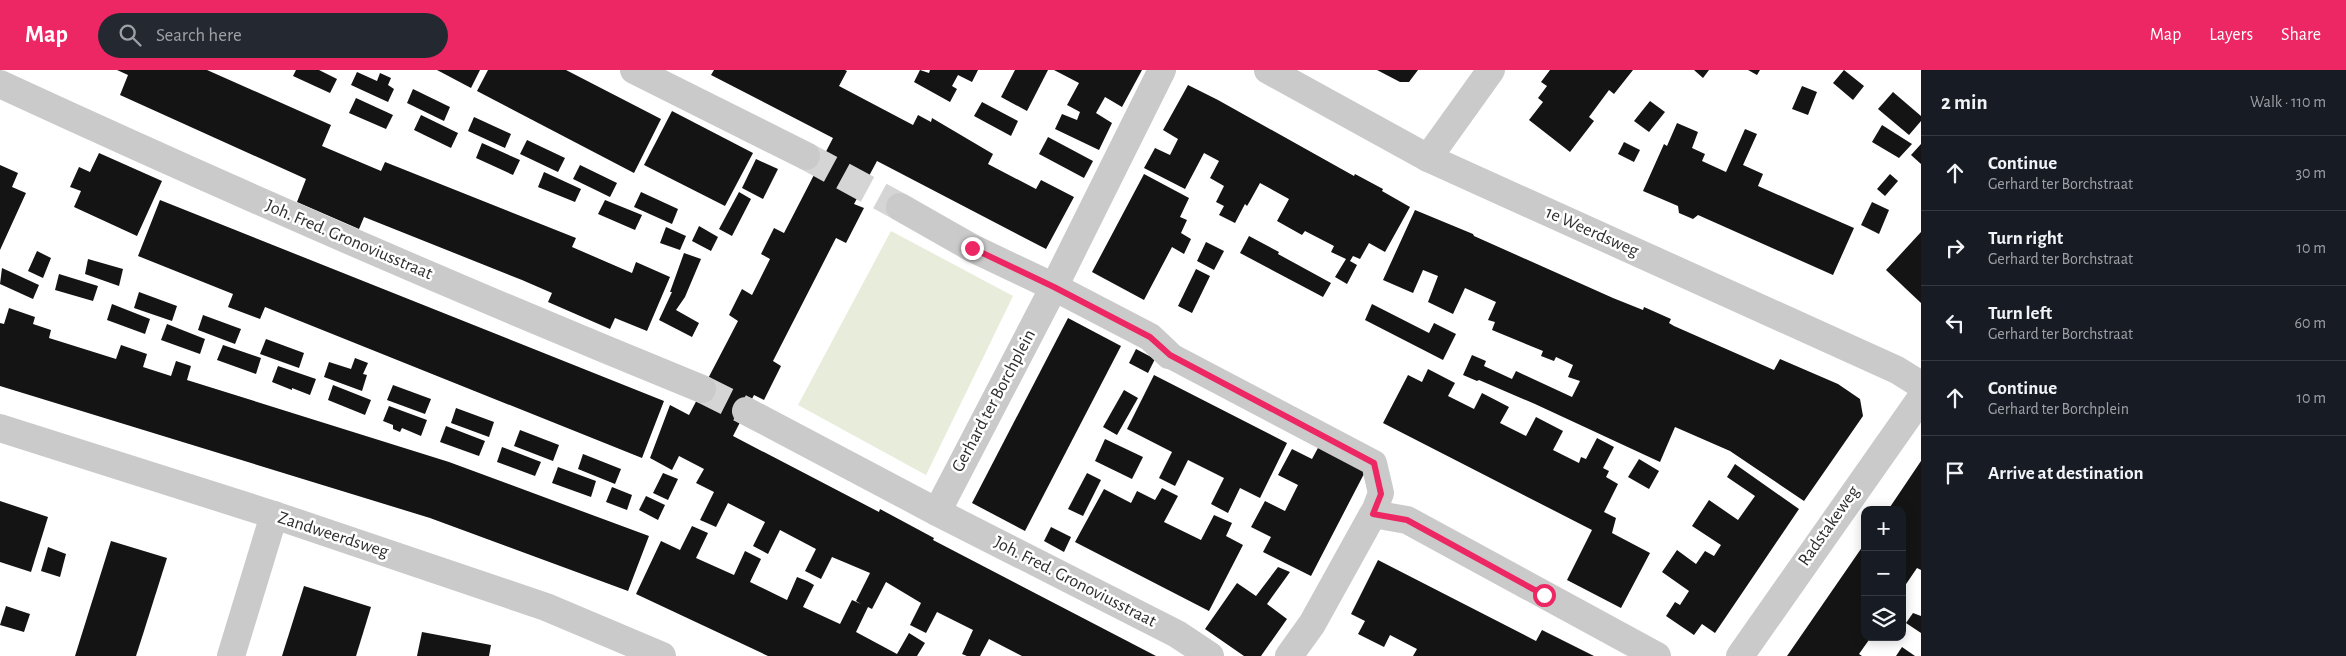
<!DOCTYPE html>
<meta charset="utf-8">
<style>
:root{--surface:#171b24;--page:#242831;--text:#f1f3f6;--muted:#9ea1a6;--line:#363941;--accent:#ed2664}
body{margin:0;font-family:"Alegreya Sans",sans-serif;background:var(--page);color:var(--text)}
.controls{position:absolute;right:15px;bottom:15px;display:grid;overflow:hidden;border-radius:10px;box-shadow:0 2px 12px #0003}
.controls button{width:45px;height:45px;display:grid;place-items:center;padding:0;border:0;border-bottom:1px solid var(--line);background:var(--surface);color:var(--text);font:25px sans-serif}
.stop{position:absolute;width:15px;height:15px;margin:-11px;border:4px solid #ed2664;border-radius:50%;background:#fff}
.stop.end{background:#ed2664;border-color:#fff;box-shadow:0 1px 5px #0008}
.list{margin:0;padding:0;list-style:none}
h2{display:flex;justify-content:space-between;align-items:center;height:65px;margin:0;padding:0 20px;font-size:21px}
h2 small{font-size:16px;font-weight:400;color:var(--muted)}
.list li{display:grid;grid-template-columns:32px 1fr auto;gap:15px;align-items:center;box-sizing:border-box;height:75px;padding:0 20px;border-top:1px solid var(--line)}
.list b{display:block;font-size:19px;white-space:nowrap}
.list p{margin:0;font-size:16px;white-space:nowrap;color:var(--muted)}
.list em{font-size:16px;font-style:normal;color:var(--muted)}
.icon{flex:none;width:28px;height:28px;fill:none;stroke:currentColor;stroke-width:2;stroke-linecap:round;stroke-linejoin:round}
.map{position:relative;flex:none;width:1921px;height:586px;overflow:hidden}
header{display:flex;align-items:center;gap:30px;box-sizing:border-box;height:70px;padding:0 25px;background:var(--accent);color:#fff}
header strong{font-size:24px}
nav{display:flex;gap:28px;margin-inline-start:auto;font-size:18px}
.search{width:350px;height:45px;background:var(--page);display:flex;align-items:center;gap:12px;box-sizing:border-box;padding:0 18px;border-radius:28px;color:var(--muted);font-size:19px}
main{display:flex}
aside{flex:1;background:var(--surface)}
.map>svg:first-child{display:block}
.green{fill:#e8ecda}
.building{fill:#141414}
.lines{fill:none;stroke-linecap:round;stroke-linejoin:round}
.minor-tunnel{stroke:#d5d5d5;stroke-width:28;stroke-dasharray:28 14;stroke-linecap:butt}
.pedestrian{stroke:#cacaca;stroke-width:26}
.minor{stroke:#cacaca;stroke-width:28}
.route{stroke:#ed2664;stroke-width:6}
.labels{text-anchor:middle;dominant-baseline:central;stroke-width:5;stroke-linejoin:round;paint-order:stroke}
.street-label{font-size:18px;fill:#2d2d2d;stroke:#fff}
</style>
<header>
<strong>Map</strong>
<div class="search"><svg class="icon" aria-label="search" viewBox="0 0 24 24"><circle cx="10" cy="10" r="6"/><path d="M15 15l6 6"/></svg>Search here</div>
<nav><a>Map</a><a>Layers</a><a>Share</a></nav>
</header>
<main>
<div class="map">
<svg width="1921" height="586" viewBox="0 0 1921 586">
<rect width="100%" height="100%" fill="#fff"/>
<polygon class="green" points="891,161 1013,226 926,405 798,335"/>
<g class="building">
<polygon points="117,0 207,0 331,55 322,76 381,101 385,92 576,168 572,177 632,203 636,192 670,207 647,261 615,248 610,259 548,232 552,223 522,210 364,147 359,159 297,132 306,109 120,25 128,5"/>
<polygon points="296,0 319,0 337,9 330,23 293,6"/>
<polygon points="437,0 480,0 471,18"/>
<polygon points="488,0 566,0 661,49 634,103 477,21"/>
<polygon points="714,0 845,0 847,1 839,16 913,55 918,45 931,52 932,48 993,84 988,94 1036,119 1041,110 1074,127 1046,179 877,91 854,134 864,138 846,173 836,168 773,291 781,296 764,330 754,325 733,366 879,442 880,439 934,468 933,470 1156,586 1022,586 989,569 980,586 967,586 962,584 973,560 937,542 926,563 910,555 921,533 886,512 872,539 868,537 856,562 897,584 909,563 925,573 917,586 768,586 636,524 661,471 680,480 692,456 708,463 696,488 734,505 745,481 761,489 750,512 787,530 797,507 807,511 814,515 803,537 840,554 852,530 861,534 856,531 870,503 832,487 821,509 805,501 816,479 780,460 768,484 753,476 765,452 728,433 716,457 707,453 700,450 714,422 696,413 704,399 679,386 672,400 650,388 670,335 689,345 738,251 729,245 742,219 752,225 770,189 761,184 774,158 784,163 833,68 711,5"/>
<polygon points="920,0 929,3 930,0 978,0 972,12 958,5 952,16 957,19 950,32 914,12"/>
<polygon points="1015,0 1048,0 1027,41 1001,27"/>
<polygon points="1054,0 1142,0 1122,37 1105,27 1096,43 1112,53 1099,80 1055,59 1062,44 1077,50 1080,42 1067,35 1079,13"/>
<polygon points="1377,0 1418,0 1409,12 1400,12"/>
<polygon points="1550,0 1633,0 1614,24 1609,20 1589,47 1594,51 1570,82 1529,50 1543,32 1538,28 1547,16 1541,12"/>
<polygon points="1694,0 1709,0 1703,8"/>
<polygon points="1748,0 1760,0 1757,5"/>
<polygon points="1844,0 1864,16 1853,30 1833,13"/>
<polygon points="357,2 377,11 380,3 391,8 388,15 394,19 388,32 351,15"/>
<polygon points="1188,15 1218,30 1354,106 1355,104 1383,119 1382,121 1410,137 1385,182 1369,173 1360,189 1353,186 1350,191 1357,195 1347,214 1335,207 1346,189 1331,182 1334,176 1305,161 1302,165 1277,151 1289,129 1260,113 1250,131 1247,136 1245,134 1235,153 1219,145 1224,136 1216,132 1224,116 1210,108 1219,91 1204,83 1185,119 1144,98 1155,78 1170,85 1178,69 1163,60"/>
<polygon points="1802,16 1817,22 1808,45 1792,39"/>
<polygon points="413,19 450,37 444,51 407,33"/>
<polygon points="1893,22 1921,46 1921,51 1909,65 1878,39"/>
<polygon points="356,28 393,45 386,59 349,43"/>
<polygon points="1650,31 1665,42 1649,62 1634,51"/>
<polygon points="982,32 1018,51 1011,66 974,46"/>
<polygon points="672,41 753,83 725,136 644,95"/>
<polygon points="421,45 458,63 451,78 414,60"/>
<polygon points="474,47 511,64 505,78 468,61"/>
<polygon points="1677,53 1698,62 1692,78 1705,84 1702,91 1726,102 1745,59 1757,64 1743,95 1763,104 1758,116 1854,158 1833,205 1698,145 1693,149 1679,143 1678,136 1643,121 1664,74 1667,76"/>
<polygon points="1882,55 1912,74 1899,88 1872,72"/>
<polygon points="1048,67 1093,91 1084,108 1039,84"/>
<polygon points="527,70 565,88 558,102 520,84"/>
<polygon points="1624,72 1640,80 1634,92 1618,84"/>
<polygon points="482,73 520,90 513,105 476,88"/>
<polygon points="1921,74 1921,94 1911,85"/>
<polygon points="99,83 162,111 137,166 74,137 81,121 70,117 79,97 90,102"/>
<polygon points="756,89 778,99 763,129 742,118"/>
<polygon points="0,95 18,103 12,117 26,123 0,180"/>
<polygon points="580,95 617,113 610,127 573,109"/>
<polygon points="544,102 581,119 575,132 538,117"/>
<polygon points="1144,104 1189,128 1180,147 1187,150 1181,163 1191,169 1184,184 1172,177 1144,230 1092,202"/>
<polygon points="1890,104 1898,111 1885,126 1877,119"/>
<polygon points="641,122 678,139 672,154 634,137"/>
<polygon points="739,122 751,129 732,166 719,159"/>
<polygon points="160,130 664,331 642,388 265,237 260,249 228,237 233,224 138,186"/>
<polygon points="605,130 642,145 635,160 598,144"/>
<polygon points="1872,132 1889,140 1879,164 1861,155"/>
<polygon points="1415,140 1473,164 1474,166 1613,228 1643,240 1644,237 1671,249 1669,253 1674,256 1774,300 1780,289 1838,314 1860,329 1863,346 1804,431 1730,381 1675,357 1660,392 1535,334 1479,310 1477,311 1463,305 1472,285 1486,291 1484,296 1512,309 1516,301 1572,327 1580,311 1568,307 1573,295 1556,287 1554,291 1541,286 1543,281 1492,260 1495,252 1488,250 1496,232 1465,218 1453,244 1428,232 1438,206 1423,200 1413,223 1383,210"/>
<polygon points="699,156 718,167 711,181 692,171"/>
<polygon points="666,157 686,166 680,180 660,173"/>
<polygon points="1921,162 1921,233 1886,200"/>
<polygon points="1249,166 1279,182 1278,184 1331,213 1323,227 1240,183"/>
<polygon points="1206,172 1224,181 1214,200 1197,191"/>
<polygon points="37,181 51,188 43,208 28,201"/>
<polygon points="684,183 701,189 685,227 676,240 699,253 692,267 659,250 672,222 670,222"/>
<polygon points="88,189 123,199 119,216 85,204"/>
<polygon points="2,198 39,215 33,229 0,214"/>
<polygon points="1196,199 1210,206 1192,243 1178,236"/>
<polygon points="59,204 98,216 93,231 55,220"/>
<polygon points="139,222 177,236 172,251 134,238"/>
<polygon points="112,234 150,249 145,264 107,250"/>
<polygon points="1372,234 1429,263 1434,253 1456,264 1443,290 1365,250"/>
<polygon points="9,238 35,247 33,254 51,260 49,268 116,289 121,275 147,284 143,297 171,306 176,291 191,296 187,310 449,392 649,466 628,521 430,448 0,316 0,253 4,254"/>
<polygon points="203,245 241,259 235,274 198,260"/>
<polygon points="1068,248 1121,276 1025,461 972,433"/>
<polygon points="167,254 205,269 200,284 161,270"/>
<polygon points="266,269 304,283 299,298 260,284"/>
<polygon points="223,275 261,288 256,304 217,290"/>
<polygon points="1136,279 1155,289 1148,303 1129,293"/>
<polygon points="355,288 368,293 363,304 367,305 362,321 324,307 329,292 351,299"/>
<polygon points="278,296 316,309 310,325 292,318 292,320 272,312"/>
<polygon points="1428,299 1455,313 1448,326 1474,339 1482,323 1509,337 1500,353 1526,366 1536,347 1563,361 1553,380 1579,393 1581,387 1586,389 1597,368 1614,377 1603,398 1609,401 1606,407 1618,414 1604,442 1616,448 1612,463 1650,483 1621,538 1567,510 1592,460 1383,353 1408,305 1422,312"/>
<polygon points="1154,305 1287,373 1260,428 1240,418 1228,443 1211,434 1224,408 1188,390 1175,416 1159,408 1172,382 1127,359"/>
<polygon points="333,315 371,330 365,345 328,330"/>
<polygon points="393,315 431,329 425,344 387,330"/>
<polygon points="1124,320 1138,328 1117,365 1103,357"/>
<polygon points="389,336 427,350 421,366 402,358 400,362 393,359 393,355 383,351"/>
<polygon points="456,338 494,352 489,367 451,353"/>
<polygon points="446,356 485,371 479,386 440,372"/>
<polygon points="520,360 559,375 553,391 514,376"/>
<polygon points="1105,369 1143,387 1132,409 1095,391"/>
<polygon points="1319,376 1366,400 1311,506 1263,482 1271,467 1251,457 1265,431 1285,441 1298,415 1278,405 1292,379 1312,389"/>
<polygon points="502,377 541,392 535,406 497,392"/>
<polygon points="583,384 621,399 615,414 578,399"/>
<polygon points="1639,389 1659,401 1649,419 1628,407"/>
<polygon points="1921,391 1921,500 1917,498 1902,520 1902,440 1888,440"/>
<polygon points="1735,394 1799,439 1715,563 1702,554 1694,565 1666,546 1675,532 1680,535 1689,521 1662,502 1677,480 1696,494 1705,481 1714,486 1721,475 1692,456 1709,430 1738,450 1755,426 1727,407"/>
<polygon points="558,397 596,411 591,427 552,413"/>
<polygon points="663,403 678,409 668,430 653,423"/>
<polygon points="1087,403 1101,410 1083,446 1068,439"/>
<polygon points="612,417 632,425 627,440 606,432"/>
<polygon points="1162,418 1178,426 1164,452 1201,470 1214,445 1232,453 1226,466 1243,475 1209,541 1075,472 1104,419 1131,433 1137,421 1155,430"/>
<polygon points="646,426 665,435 658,450 639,440"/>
<polygon points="0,431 48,447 31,502 0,492"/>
<polygon points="1051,457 1071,467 1064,482 1044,471"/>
<polygon points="111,471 167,488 144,561 136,586 75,586"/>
<polygon points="1865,473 1865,567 1871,567 1859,584 1862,586 1787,586"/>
<polygon points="48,477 66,484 60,507 41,501"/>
<polygon points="1378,490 1536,571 1542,560 1594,586 1413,586 1417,579 1390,565 1384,577 1358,564 1365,551 1351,544"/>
<polygon points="1278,497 1290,502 1267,534 1287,549 1261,586 1244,586 1205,559 1237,513 1256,526"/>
<polygon points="304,516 371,537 356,586 282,586"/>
<polygon points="6,536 30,544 24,562 0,555"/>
<polygon points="1913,543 1921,546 1921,563 1906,553"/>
<polygon points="422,562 491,575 489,586 417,586"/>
<polygon points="1902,577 1915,586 1896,586"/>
</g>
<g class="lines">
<g class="minor-tunnel">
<polyline points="806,86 900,137"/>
<polyline points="702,319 746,341"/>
</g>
<polyline class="pedestrian" points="1169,285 1374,393 1381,423 1373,444"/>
<g class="minor">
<polyline points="634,0 806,86"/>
<polyline points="1268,0 1428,88 1897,300 1921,315"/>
<path d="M0,14C232,121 466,223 702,319"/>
<polyline points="1428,88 1491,0"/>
<polyline points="900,137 972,178 1054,217 1150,267 1169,285"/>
<polyline points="746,341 937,442 1177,564 1210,586"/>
<polyline points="0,358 274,445 546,537 662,586"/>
<polyline points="937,442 1054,217 1162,0"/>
<polyline points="231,586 274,445"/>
<polyline points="1289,586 1312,554 1373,444 1407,450 1657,586"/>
<polyline points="1740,586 1921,328"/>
</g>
</g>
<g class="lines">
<polyline class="route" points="972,178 1054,217 1150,267 1170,285 1374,393 1381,424 1373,444 1407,450 1544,525"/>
</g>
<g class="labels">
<g class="street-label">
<text transform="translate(1592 162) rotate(24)">1e Weerdsweg</text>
<text transform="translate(349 170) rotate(23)">Joh. Fred. Gronoviusstraat</text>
<text transform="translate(994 331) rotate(-62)">Gerhard ter Borchplein</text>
<text transform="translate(1829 456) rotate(-55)">Radstakeweg</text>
<text transform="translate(333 465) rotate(18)">Zandweerdsweg</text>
<text transform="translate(1075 512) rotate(27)">Joh. Fred. Gronoviusstraat</text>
</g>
</g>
</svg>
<div class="controls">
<button>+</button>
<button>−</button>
<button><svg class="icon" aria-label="layers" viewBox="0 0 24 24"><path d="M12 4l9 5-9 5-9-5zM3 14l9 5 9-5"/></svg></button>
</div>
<div class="stop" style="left:1544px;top:525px"></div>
<div class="stop end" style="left:972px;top:178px"></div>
</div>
<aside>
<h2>2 min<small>Walk · 110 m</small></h2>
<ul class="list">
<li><svg class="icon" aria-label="ahead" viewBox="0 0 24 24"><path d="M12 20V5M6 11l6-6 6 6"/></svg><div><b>Continue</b><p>Gerhard ter Borchstraat</p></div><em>30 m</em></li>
<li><svg class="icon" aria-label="right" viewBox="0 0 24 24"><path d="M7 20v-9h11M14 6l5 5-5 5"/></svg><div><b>Turn right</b><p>Gerhard ter Borchstraat</p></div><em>10 m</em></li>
<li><svg class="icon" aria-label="left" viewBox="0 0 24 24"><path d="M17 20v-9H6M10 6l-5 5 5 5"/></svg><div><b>Turn left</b><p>Gerhard ter Borchstraat</p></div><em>60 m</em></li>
<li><svg class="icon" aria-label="ahead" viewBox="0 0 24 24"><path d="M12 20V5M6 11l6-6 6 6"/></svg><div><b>Continue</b><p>Gerhard ter Borchplein</p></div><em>10 m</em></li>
<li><svg class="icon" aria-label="arrive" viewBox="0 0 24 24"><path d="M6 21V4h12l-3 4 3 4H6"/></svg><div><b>Arrive at destination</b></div></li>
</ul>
</aside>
</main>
